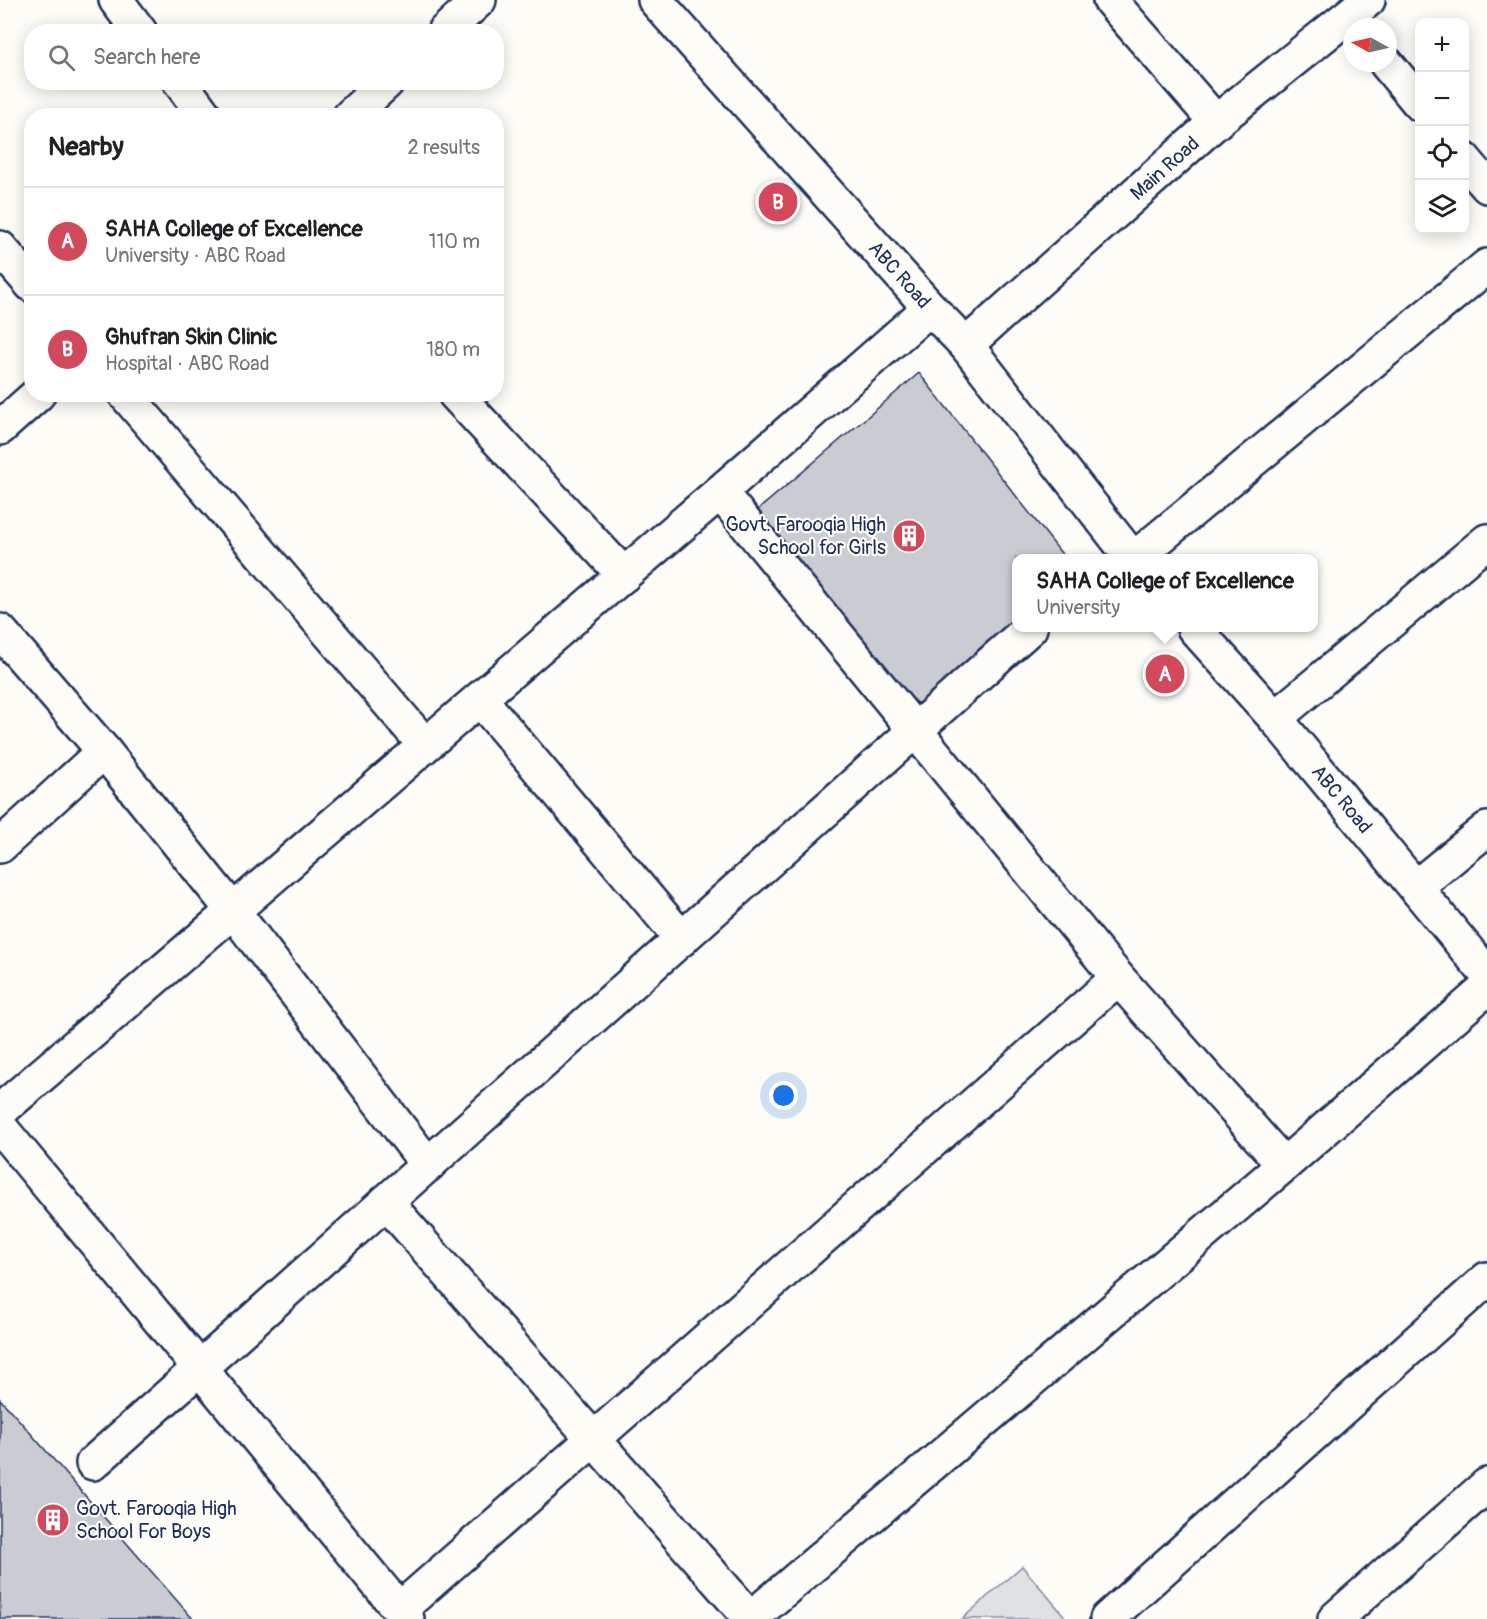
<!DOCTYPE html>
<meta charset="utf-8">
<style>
:root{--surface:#fff;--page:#f2f2f2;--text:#202124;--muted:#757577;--line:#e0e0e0;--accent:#d1495b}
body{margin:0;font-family:Pangolin,sans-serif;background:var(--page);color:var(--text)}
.controls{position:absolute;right:18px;top:18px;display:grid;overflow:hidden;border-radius:12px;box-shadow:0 3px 15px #0003}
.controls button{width:54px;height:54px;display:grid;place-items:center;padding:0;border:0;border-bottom:2px solid var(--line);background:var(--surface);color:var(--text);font:30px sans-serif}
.compass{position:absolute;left:1343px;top:18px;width:54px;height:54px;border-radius:50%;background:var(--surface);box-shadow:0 3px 15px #0003;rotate:278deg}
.you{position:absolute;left:784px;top:1096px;width:21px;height:21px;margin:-15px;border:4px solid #fff;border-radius:50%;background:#1a73e8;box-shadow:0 0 0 9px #1a73e833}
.badge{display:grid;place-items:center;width:39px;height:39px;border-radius:50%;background:var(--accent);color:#fff;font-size:20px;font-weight:700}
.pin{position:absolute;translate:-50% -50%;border:3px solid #fff;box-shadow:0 2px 6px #0006}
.popup{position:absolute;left:1012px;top:554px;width:306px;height:78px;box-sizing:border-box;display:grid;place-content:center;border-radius:12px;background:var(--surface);filter:drop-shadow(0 2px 4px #0005);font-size:20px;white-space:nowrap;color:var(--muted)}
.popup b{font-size:22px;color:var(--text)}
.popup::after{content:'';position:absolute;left:50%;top:100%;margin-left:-12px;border:12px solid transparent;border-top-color:var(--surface)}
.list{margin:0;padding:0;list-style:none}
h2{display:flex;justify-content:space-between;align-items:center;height:78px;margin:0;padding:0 24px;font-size:26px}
h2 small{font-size:20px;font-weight:400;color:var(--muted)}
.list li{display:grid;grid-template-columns:39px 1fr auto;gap:18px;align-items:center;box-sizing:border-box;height:108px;padding:0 24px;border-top:2px solid var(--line)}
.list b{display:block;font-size:22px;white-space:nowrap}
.list p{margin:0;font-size:20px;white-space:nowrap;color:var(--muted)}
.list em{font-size:20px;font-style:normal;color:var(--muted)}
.icon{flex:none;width:33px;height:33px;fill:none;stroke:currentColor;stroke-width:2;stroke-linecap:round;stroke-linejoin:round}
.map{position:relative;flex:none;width:1487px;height:1619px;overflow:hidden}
.search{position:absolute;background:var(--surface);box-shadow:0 3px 15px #0003;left:24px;top:24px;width:480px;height:66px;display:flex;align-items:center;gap:15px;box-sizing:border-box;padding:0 21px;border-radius:24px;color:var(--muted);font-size:22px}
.panel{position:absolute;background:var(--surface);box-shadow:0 3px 15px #0003;left:24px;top:108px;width:480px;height:294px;border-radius:24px}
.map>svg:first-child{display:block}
.green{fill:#e0e1e3;stroke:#7e88a0;stroke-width:1.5}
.building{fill:#c9ccd3;stroke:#1b2f5e;stroke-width:1.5}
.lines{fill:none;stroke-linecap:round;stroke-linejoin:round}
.street-casing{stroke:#1b2f5e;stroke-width:38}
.street{stroke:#fdfcf7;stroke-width:33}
.labels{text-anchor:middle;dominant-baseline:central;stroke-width:4.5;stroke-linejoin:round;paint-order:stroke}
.street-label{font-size:20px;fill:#1b2f5e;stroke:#fdfcf7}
.poi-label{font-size:20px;fill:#1b2f5e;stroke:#fdfcf7;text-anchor:end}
</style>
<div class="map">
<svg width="1487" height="1619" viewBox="0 0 1487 1619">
<rect width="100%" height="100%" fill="#fdfcf7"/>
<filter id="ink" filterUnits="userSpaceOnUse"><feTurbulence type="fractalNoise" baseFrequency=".0167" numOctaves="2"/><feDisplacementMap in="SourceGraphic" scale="12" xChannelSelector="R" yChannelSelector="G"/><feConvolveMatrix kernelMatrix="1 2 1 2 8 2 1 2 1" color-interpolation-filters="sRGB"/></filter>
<g filter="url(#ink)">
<polygon class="green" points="1022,1566 1067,1619 962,1619"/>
<g class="building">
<polygon points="919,373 1065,558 1016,558 1016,628 918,718 753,514"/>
<polygon points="0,1399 19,1420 193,1619 0,1619"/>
</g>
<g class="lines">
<g class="street-casing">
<g id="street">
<polyline points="116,0 140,32"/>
<path id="s1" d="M655,0L930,308L966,345L1132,558"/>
<polyline points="1110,0 1216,122"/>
<polyline points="444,32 479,0"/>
<polyline points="1386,63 1420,104"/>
<polyline points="180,82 205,116"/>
<polyline points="350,116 387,82"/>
<polyline points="1464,159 1487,186"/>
<polyline points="0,248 32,285"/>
<path id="s2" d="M966,345L1216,122L1368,0"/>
<polyline points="125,394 425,745"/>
<polyline points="455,394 624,575"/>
<polyline points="0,428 38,394"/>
<polyline points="720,492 1118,978 1284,1165"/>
<polyline points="1135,558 1487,266"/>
<path id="s3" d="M1194,628L1275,718L1487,974"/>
<polyline points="0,631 104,751 233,911 428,1165"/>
<polyline points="480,699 682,939"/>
<polyline points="1275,718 1487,541"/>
<polyline points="0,846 104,751"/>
<polyline points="1416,887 1487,829"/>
<polyline points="0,1111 720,492 930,308"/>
<polyline points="0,1127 407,1619"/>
<polyline points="386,1202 751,1619"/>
<polyline points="93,1463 1030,628"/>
<polyline points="399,1610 1118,978"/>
<polyline points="750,1619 1284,1165 1487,988"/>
<polyline points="1107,1619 1487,1279"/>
<polyline points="1335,1619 1487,1485"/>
</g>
</g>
<use href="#street" class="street"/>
</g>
</g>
<defs>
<g id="building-disc" transform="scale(1.725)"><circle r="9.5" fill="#d1495b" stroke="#fdfcf7"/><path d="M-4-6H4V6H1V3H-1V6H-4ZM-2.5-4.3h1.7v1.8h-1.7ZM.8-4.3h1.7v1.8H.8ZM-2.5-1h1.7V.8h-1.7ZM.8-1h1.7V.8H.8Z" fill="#fff"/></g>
</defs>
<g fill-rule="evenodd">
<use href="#building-disc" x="909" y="536"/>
<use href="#building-disc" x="53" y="1520"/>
</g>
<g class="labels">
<g class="street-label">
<text stroke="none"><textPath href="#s2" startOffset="266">Main Road</textPath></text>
<text stroke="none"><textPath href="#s1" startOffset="368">ABC Road</textPath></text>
<text stroke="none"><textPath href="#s3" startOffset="226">ABC Road</textPath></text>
</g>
<g class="poi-label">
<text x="886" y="524">Govt. Farooqia High<tspan x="886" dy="23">School for Girls</tspan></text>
<text x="76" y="1508" text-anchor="start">Govt. Farooqia High<tspan x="76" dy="23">School For Boys</tspan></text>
</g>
</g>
</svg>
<div class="controls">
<button>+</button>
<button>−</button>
<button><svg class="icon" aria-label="locate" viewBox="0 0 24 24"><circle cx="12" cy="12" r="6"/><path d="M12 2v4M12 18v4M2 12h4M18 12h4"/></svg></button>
<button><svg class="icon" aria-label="layers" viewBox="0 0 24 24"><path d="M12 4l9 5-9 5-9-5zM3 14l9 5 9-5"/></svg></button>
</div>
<svg class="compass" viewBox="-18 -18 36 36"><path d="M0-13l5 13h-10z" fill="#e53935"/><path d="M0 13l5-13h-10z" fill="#757577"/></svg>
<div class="you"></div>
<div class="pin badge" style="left:1165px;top:674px">A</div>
<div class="popup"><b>SAHA College of Excellence</b>University</div>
<div class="pin badge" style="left:778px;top:202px">B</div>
<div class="search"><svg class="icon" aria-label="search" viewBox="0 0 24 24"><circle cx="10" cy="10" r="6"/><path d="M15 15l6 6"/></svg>Search here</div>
<section class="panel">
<h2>Nearby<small>2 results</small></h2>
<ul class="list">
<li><span class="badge">A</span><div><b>SAHA College of Excellence</b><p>University · ABC Road</p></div><em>110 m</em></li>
<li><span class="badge">B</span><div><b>Ghufran Skin Clinic</b><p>Hospital · ABC Road</p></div><em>180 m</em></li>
</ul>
</section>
</div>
